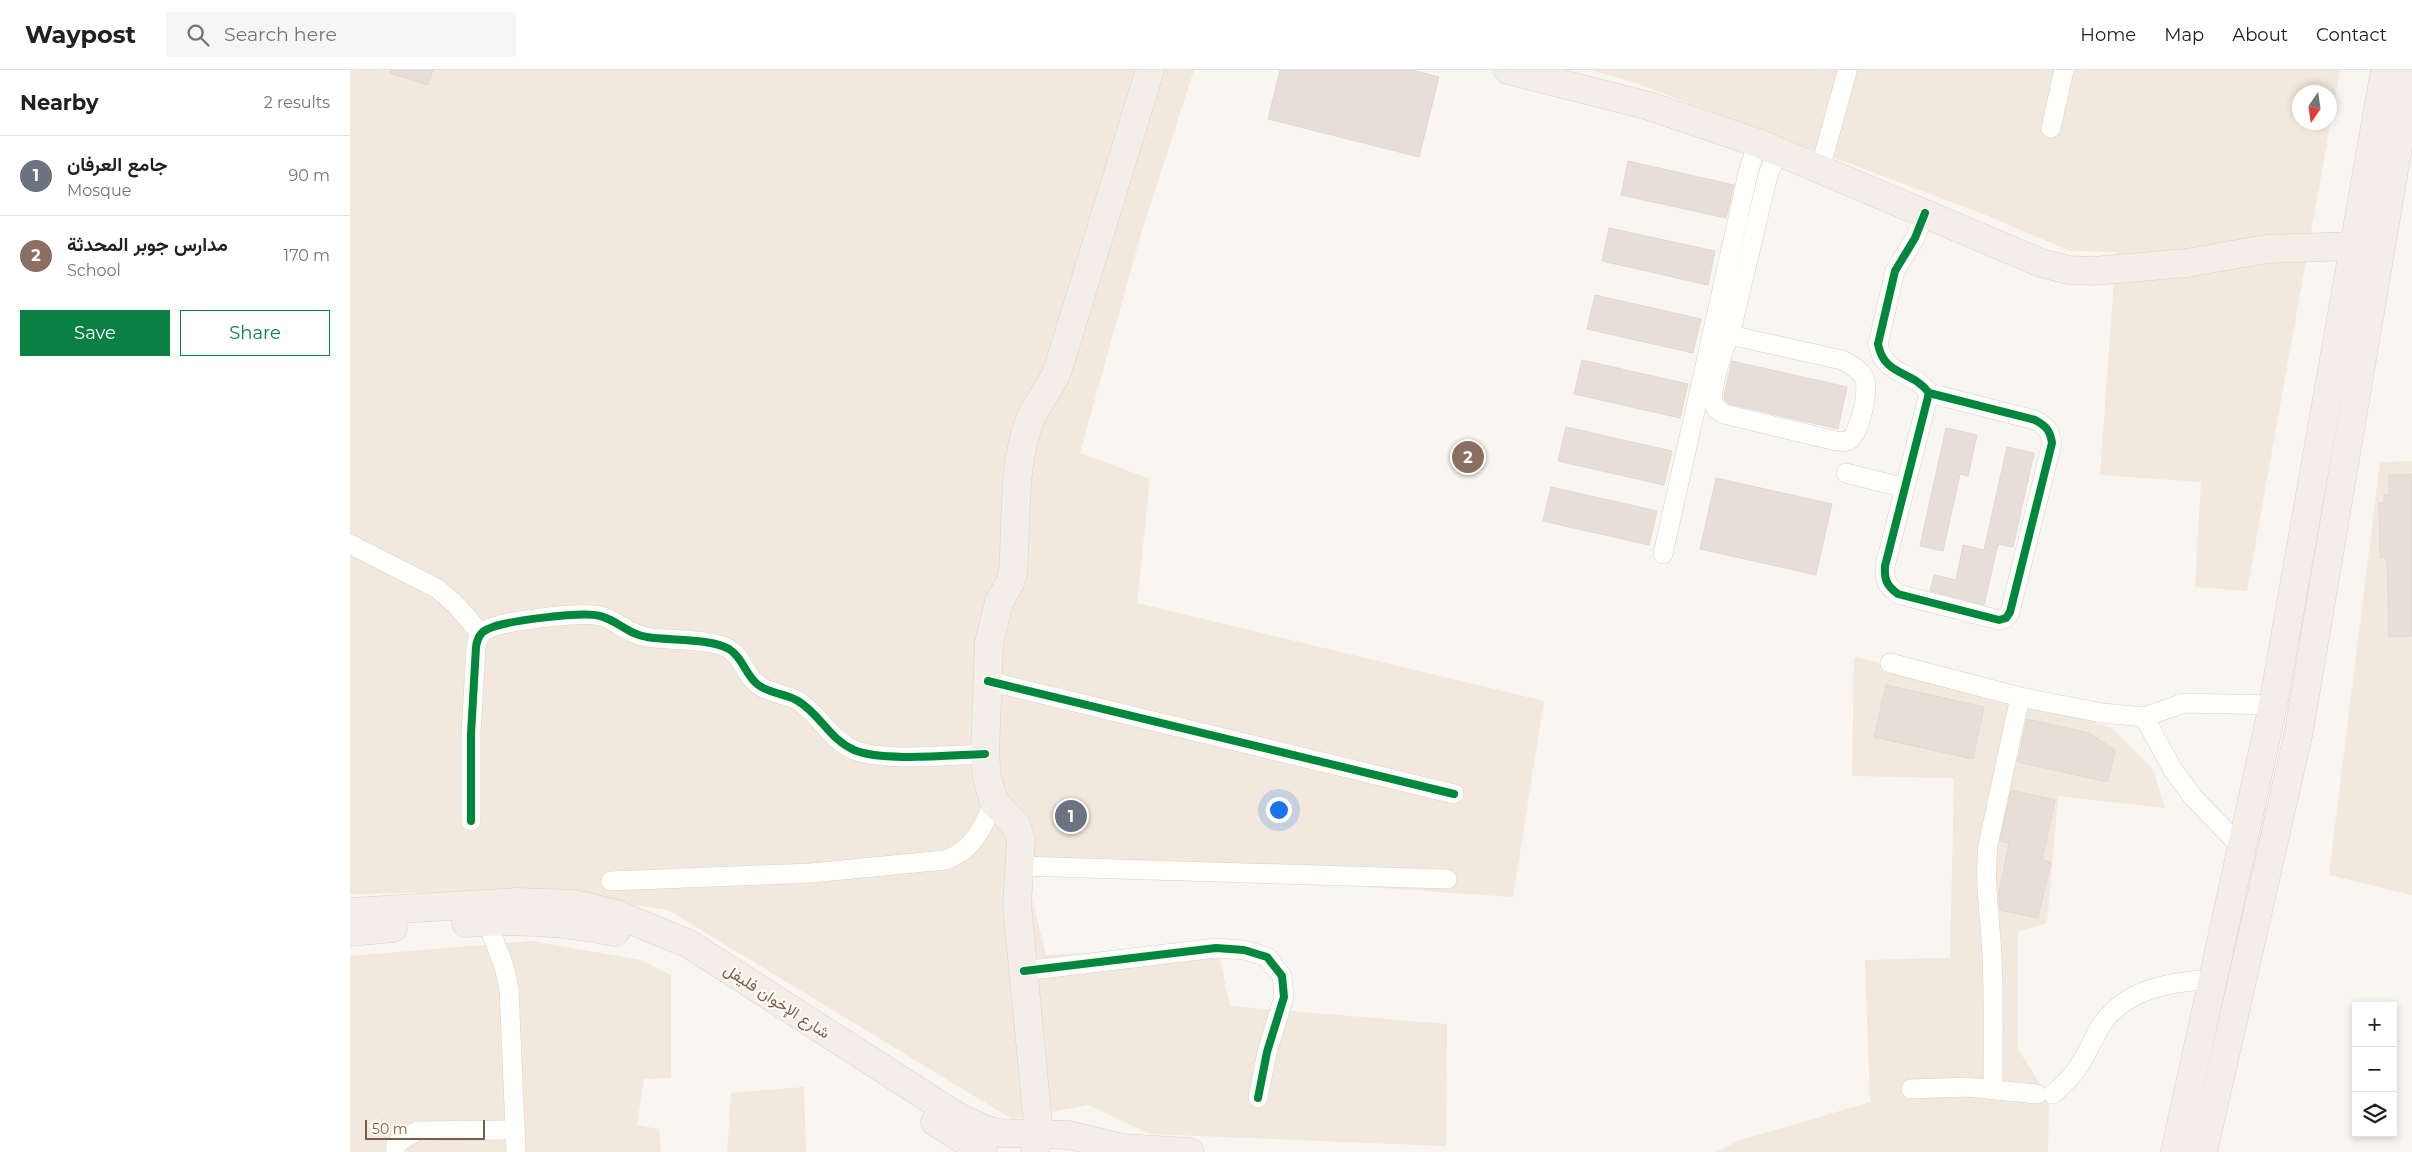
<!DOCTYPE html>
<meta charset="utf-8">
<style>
:root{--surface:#fff;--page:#f6f6f6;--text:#202124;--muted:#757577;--line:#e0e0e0;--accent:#0b8043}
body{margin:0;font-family:Montserrat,Vazirmatn,sans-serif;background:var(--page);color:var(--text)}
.controls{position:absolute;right:15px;bottom:15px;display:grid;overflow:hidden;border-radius:0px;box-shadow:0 2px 8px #0003}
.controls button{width:45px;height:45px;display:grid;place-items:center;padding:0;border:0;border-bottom:1px solid var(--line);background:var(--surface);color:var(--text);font:25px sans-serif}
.compass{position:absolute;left:1942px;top:15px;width:45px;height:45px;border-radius:50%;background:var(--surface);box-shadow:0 2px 8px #0003;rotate:193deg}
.scale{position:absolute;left:15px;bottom:12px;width:120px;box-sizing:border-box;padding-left:5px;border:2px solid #7a5c4d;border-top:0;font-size:14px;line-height:18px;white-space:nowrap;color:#7a5c4d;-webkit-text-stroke:4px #fffaf3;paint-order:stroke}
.you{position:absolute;left:928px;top:739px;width:18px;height:18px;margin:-12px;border:4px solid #fff;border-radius:50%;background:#1a73e8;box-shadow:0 0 0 8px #1a73e833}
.badge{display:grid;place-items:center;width:32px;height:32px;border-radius:50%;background:var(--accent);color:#fff;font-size:16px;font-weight:700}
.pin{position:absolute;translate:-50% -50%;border:2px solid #fff;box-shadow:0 1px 5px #0006}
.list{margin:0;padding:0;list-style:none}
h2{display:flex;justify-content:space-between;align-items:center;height:65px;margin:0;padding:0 20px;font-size:21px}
h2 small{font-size:16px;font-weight:400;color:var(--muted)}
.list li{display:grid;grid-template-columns:32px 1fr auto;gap:15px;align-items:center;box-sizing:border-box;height:80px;padding:0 20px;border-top:1px solid var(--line)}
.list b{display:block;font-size:19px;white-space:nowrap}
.list p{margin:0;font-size:16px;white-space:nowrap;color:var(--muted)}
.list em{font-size:16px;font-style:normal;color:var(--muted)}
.actions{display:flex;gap:10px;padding:15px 20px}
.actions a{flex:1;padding:11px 0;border:1px solid var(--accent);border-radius:0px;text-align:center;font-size:18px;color:var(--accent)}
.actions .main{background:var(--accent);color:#fff}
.icon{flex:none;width:28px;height:28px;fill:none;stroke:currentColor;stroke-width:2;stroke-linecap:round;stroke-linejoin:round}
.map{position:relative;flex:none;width:2062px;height:1082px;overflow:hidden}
header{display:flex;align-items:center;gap:30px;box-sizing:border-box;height:70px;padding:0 25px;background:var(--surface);border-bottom:1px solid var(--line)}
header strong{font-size:24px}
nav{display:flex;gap:28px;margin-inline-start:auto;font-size:18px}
.search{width:350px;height:45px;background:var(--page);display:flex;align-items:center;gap:12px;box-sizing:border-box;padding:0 18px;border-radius:0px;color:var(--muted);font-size:19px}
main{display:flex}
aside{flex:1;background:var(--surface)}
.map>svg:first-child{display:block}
.residential{fill:#f2e8de;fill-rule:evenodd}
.building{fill:#e6ded7;stroke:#e2d8d2}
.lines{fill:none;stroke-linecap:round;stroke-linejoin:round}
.street-casing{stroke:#d7d1cb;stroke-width:20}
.primary-casing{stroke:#dad1cc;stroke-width:29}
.street{stroke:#fefefd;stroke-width:19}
.primary{stroke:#f3eee8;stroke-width:28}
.cycleway-casing{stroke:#fffaf3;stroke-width:11}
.cycleway{stroke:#00873e;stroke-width:8}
.labels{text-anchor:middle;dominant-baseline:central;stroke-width:4;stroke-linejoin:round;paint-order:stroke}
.street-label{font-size:16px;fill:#7a5c4d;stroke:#fffaf3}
</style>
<header>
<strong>Waypost</strong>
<div class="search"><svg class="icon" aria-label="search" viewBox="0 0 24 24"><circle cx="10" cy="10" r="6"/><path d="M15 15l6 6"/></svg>Search here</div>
<nav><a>Home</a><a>Map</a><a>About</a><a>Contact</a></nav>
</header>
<main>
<aside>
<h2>Nearby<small>2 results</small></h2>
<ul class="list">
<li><span class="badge" style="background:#6b7280">1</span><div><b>جامع العرفان</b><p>Mosque</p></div><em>90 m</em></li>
<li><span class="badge" style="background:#8d6e63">2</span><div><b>مدارس جوبر المحدثة</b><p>School</p></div><em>170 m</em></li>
</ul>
<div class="actions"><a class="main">Save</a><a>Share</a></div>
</aside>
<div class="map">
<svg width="2062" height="1082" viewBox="0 0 2062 1082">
<rect width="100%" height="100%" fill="#f9f5f0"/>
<g class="residential">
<polygon points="0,0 844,0 791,164 730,383 800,409 787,533 1194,631 1163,827 673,793 696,885 867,876 880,936 1097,954 1096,1076 799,1064 739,1035 662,1049 318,840 192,821 0,824"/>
<path d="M1241,0H1990L1897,521L1845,517L1851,412L1750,405L1766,182L1720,181L1631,143L1280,11ZM1950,22H1980V52H1950Z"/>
<polygon points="2062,391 2062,825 1979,805 2030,392"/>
<polygon points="1504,587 1652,619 1762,658 1803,699 1815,738 1708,726 1697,853 1668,862 1668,979 1699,1028 1698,1082 1366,1082 1388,1071 1520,1032 1515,890 1600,888 1604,708 1502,706"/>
<polygon points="181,871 291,890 321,905 321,1008 294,1009 287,1055 309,1059 311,1082 0,1082 0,886"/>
<polygon points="454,1017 456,1082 377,1082 381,1023"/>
</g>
<g class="building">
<polygon points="41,0 83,0 78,15 40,3"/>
<polygon points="930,0 1062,0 1089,7 1069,87 918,49"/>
<polygon points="1278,91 1384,115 1376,148 1271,125"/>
<polygon points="1259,158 1365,181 1358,215 1252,191"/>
<polygon points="1245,225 1351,249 1343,283 1237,259"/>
<polygon points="1232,290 1338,314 1330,348 1224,324"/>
<polygon points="1382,291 1497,317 1488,359 1379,334 1375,330 1374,325"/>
<polygon points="1216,357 1322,381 1314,415 1208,391"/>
<polygon points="1596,358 1627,365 1618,406 1610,404 1593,481 1570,476"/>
<polygon points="1657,377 1684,383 1663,477 1648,474 1634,535 1580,521 1584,505 1606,510 1613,475 1634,480"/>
<polygon points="2062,404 2062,566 2039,567 2037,488 2030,488 2029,433 2034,433 2034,425 2039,425 2039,405"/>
<polygon points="1366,408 1482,434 1466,505 1350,479"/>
<polygon points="1201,417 1307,441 1299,475 1193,451"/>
<polygon points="1536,615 1634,637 1623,689 1524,667"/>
<polygon points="1677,649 1739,663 1765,680 1758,712 1668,692"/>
<polygon points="1661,720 1705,730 1692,790 1701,792 1688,848 1650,840 1649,822 1659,773 1650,771"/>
</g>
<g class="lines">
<g class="street-casing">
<g id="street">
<polyline points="1701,58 1714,0"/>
<polyline points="1470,99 1497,2"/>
<path d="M1575,143L1565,168L1545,201L1528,274C1534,307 1563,300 1579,323L1685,350C1696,356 1700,360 1702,373L1660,542L1656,548L1649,550L1548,524C1537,516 1534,510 1535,496L1579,323"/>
<path d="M1380,265L1492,290C1500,294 1509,299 1514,307C1520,318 1510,365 1498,371C1495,372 1490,371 1486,371L1374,344C1368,340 1364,338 1363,330C1361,317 1374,276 1380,265L1418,105L1428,81"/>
<polyline points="1496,403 1555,418"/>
<polyline points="0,474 88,519 107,536 131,564"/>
<polyline points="1313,484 1399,99 1408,73"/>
<polyline points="1540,593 1670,627 1752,643 1794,647 1834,633 1923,635"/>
<polyline points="638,611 1104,724"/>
<polyline points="1794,647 1823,700 1843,727 1892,778"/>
<path d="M121,751V664L126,577C127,569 130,562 138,559C153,551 233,541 250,546C267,550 279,565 297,567C320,571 360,568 379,579C393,588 395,604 407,614C419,624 435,623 448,631C470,644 479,669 504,680C533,692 602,685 635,684"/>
<polyline points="669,796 1097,809"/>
<path d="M261,811L461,803L595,790C624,780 632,758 644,732"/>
<polyline points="133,842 154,896 159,919 166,1082"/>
<polyline points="674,901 866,878 894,880 917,887 932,906 934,927 917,982 908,1028"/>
<path d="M1643,1018C1643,974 1644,929 1642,885C1640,846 1634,815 1638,775L1670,627"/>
<polyline points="1561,1019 1616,1017 1687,1024"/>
<path d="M1703,1024C1730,1001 1733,989 1749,959C1773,918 1821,912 1863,909"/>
<polyline points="45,1082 46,1074 67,1061 165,1060"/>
</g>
</g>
<g class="primary-casing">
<g id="primary">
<polyline points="1158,0 1299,36 1408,73 1691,193 1718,200 1743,201 1837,193 1916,179 2006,176"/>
<polyline points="0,842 167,832 225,834 266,844 339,874 605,1045 634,1059 648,1063 719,1065 773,1078 840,1082"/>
<path d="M116,853C166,849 216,852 265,862"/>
<polyline points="0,862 43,858"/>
<polyline points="585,1052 633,1082"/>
<path d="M685,1082L689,1064L667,835L671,770L666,755L644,732L637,708L635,684L639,573L649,532L660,513L663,502C667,452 662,397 680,350C687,332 701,318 708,299L800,0"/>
<polyline points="1825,1082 1923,635 2035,0"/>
<polyline points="1853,1082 1949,661 2061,0"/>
</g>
</g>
<use href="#street" class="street"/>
<use href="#primary" class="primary"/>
<g class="cycleway-casing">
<g id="cycleway">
<path d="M1575,143L1565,168L1545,201L1528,274C1534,307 1563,300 1579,323L1685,350C1696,356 1700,360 1702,373L1660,542L1656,548L1649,550L1548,524C1537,516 1534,510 1535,496L1579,323"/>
<polyline points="638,611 1104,724"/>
<path d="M121,751V664L126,577C127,569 130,562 138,559C153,551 233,541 250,546C267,550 279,565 297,567C320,571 360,568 379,579C393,588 395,604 407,614C419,624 435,623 448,631C470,644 479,669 504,680C533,692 602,685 635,684"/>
<polyline points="674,901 866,878 894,880 917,887 932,906 934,927 917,982 908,1028"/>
</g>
</g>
<use href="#cycleway" class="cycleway"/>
</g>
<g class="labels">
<g class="street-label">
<text transform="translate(427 931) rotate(33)">شارع الإخوان فليفل</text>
</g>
</g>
</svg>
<div class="controls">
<button>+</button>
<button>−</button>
<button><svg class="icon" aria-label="layers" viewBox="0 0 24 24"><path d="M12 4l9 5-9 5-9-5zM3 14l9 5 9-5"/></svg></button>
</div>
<svg class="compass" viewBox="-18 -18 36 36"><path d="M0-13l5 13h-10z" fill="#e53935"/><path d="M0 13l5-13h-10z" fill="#757577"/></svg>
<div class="scale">50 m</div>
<div class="you"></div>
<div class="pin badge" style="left:721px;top:746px;background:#6b7280">1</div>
<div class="pin badge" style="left:1118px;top:387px;background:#8d6e63">2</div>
</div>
</main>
